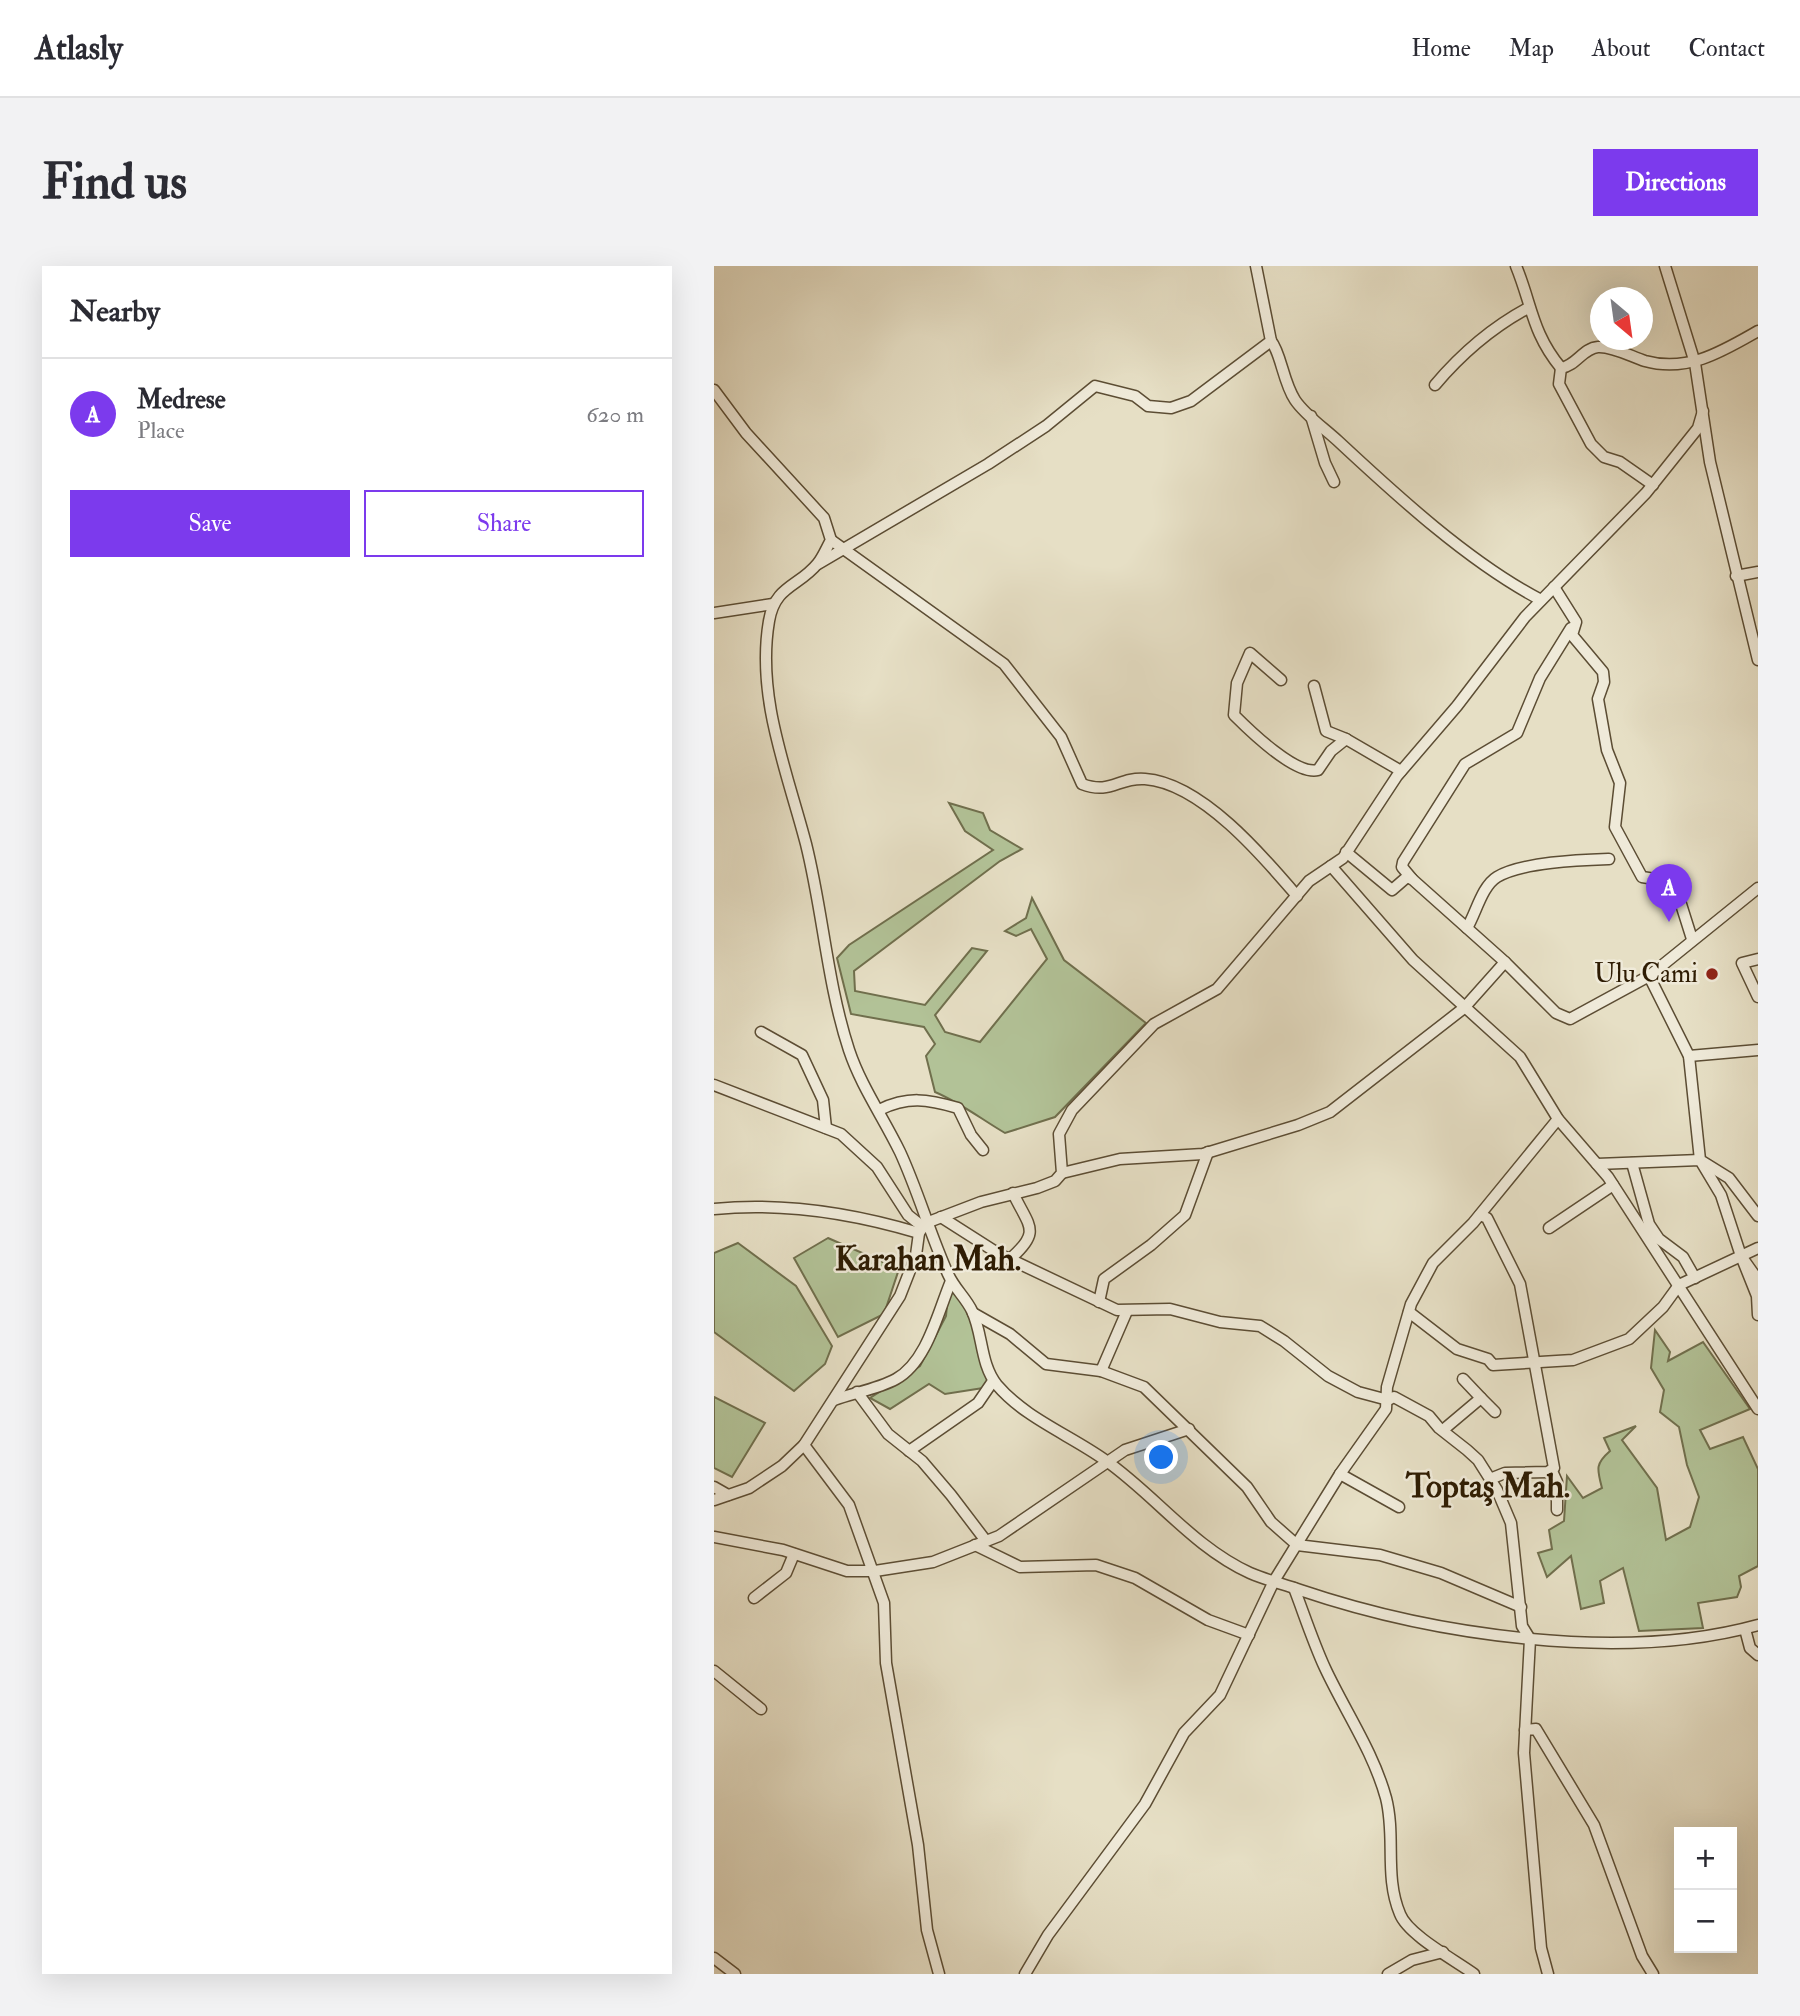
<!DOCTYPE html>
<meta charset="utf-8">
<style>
:root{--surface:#fff;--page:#f2f2f3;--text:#2b2b33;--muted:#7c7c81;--line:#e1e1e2;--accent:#7c3aed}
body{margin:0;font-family:"IM FELL Double Pica",serif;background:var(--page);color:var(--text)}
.controls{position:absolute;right:21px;bottom:21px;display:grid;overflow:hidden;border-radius:0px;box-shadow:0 7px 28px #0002}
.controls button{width:63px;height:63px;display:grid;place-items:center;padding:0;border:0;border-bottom:2px solid var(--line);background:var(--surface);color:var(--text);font:35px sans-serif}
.compass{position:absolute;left:876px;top:21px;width:63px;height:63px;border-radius:50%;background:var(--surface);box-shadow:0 7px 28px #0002;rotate:151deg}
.you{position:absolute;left:448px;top:1192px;width:24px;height:24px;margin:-18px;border:5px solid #fff;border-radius:50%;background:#1a73e8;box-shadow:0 0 0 10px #1a73e833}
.badge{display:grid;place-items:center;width:46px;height:46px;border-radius:50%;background:var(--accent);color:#fff;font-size:23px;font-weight:700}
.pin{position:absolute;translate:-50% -58px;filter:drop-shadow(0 2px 4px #0008)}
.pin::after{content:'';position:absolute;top:37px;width:24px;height:21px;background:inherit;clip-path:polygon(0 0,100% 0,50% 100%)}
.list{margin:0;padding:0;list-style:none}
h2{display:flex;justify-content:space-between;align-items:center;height:91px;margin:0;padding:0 28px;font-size:30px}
h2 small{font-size:23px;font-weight:400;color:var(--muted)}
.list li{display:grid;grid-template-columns:46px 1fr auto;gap:21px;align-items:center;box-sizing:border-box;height:112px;padding:0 28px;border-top:2px solid var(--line)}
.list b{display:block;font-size:26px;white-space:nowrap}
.list p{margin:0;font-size:23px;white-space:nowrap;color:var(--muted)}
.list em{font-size:23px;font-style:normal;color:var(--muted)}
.actions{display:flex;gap:14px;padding:21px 28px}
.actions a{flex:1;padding:16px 0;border:2px solid var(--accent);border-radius:0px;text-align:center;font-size:24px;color:var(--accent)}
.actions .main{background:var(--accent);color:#fff}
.map{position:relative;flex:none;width:1044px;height:1708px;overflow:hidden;border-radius:0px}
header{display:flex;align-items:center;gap:42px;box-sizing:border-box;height:98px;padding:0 35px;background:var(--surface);border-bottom:2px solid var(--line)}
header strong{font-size:33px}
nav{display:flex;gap:38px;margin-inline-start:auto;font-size:24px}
.intro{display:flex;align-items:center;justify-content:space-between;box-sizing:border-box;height:168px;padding:0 42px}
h1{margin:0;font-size:49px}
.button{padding:18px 32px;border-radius:0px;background:var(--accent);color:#fff;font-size:24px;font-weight:700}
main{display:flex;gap:42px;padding:0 42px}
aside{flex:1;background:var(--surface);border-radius:0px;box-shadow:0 7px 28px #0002}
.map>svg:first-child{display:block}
.green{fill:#b2c297;stroke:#706f4d;stroke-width:2}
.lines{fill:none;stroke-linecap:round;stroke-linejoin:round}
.minor-casing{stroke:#5c4d34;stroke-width:13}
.minor{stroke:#efead9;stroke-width:10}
.poi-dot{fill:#8f2418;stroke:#efead9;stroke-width:2.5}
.labels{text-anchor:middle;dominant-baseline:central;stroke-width:5;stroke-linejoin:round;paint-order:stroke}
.poi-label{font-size:26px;fill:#2e1c03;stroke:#efead9;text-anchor:end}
.district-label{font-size:33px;font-weight:bold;fill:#2e1c03;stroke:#efead9}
</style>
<header>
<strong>Atlasly</strong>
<nav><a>Home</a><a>Map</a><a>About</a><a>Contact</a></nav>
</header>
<div class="intro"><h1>Find us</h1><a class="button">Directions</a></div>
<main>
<aside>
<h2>Nearby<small></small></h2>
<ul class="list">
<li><span class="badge">A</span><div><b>Medrese</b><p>Place</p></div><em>620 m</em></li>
</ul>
<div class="actions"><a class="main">Save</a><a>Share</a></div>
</aside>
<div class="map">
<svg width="1044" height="1708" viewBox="0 0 1044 1708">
<rect width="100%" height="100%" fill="#e6dfc5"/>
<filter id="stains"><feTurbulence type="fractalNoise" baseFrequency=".00286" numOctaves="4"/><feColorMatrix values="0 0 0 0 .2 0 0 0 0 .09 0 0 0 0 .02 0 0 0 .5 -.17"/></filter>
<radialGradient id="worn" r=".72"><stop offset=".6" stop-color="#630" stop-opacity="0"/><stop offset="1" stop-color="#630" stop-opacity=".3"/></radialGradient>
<g class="green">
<path d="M235,537L269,547L276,564L308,583L286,595L140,705L141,725L211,739L258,682L273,685L221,749L231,766L266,776L333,693L317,663L302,670L291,665L312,652L318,632L350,694L432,757L341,851L291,867C267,853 247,837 221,826L212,790L221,778L210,761L137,748L123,692L135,679L279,584L251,565Z"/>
<polygon points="114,972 185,1003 170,1048 124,1071 80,992"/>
<polygon points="24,977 82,1020 118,1080 111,1098 80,1125 0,1066 0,987"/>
<polygon points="235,1020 259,1047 279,1115 269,1122 231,1128 215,1118 176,1143 156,1132 206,1100 232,1050"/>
<path d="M941,1064L956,1086L954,1095L989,1076L1036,1143L986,1164L996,1183L1029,1171L1044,1203V1300L1025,1310L1027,1321L1023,1331L984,1337L989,1362L925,1365L909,1302L886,1315L890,1337L867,1343L857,1290L833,1311L824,1287L838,1283L835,1264L850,1255L853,1210L869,1232L888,1222C883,1203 881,1198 896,1185L890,1172L922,1160L908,1174L943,1222L952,1274L976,1261L985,1231L973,1199L965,1161L946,1146L950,1124L937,1102Z"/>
<polygon points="0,1131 51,1157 18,1211 0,1202"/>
</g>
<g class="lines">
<g class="minor-casing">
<g id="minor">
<path d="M802,0C818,39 818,67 847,102C862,100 869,82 884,81C899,80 918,91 931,95C974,107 1009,85 1044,65"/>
<polyline points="951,0 981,97 996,196 1044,394"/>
<path d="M557,75C567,87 569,116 581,134C591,149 610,162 624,175C683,230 756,297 827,334"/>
<polyline points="847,102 845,118 877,178 890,191 906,196 939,219"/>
<path d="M721,119C748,87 777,62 814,42"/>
<path d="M0,124L32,167L110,252L117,274C113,281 109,291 104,297C85,321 61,319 55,355C42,431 73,505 92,578C109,646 113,717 135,784C147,820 169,851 186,886C204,925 216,968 234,1008C240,1022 252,1032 258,1045C269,1068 266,1098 283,1119C311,1152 356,1169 391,1194C441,1229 479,1281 536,1307C552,1314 569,1318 586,1324C719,1369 907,1397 1044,1359"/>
<polyline points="597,150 611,197 620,216"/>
<path d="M117,274L290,398L347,471L368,518C397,529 404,511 431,513C487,517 549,590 583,630"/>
<polyline points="104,298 274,198 332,160 381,120 421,130 434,140 457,142 477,135 557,75 542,0"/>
<polyline points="1022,310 1044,306"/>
<polyline points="840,321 862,356 858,369 889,406 890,416 884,433 893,484 906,517 901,561 928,611 960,616 978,673"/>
<polyline points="0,347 59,338"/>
<path d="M567,414L536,387L523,417L520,449C536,465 582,510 604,504L617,485L632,473L687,505"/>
<polyline points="600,420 612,465 632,473"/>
<polyline points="617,600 699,694 806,791 844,853 894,911 1044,1143"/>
<polyline points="698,613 688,601 689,596 751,498 803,467 826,412 857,362"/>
<polyline points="1044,622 935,710 975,790 986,894 1015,912 1044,950"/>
<path d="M753,662C762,647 768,620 783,611C808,596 867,594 895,593"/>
<polyline points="1044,693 1028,697 1044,731"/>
<polyline points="791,696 842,747 856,753 935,710"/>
<polyline points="47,766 88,789 109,834 112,862"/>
<polyline points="975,790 1044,784"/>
<polyline points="0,819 127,868 163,901 194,949 209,961"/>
<path d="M165,844C194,830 213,833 244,842L257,869L269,884"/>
<polyline points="918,897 935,958 945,973 969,991 981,1012"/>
<polyline points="883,898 986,894 1007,929 1027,990"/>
<polyline points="348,907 406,893 489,888 584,859 616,846 750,742 791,696 698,613 693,611 678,624 632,586"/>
<path d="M0,943C70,936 138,947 205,967"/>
<polyline points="766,949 773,952 806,1018 840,1202 834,1206 791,1207 776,1213"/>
<polyline points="227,951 285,988 403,1044 456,1043 506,1056 546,1060 570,1075 614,1110 644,1126 674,1134 680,1131 715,1150 725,1162 753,1184 764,1194 783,1224 797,1257 808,1360 816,1373 810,1487 827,1682 834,1708"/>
<polyline points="835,962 899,919"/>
<path d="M296,993C328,965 315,961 299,927"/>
<polyline points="1044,1014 1027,990 1043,1030 1044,1049"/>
<polyline points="385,1036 390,1013 437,979 471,949 494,886"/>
<polyline points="695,1046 743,1083 774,1093 779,1099 859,1094 915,1073 949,1041 965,1019 1044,982"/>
<polyline points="259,1047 296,1068 332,1098 387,1105 430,1121 533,1221 557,1256 583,1279 666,1289 727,1307 807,1341"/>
<polyline points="387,1105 413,1045"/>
<polyline points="749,1113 767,1132"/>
<polyline points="143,1126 174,1168 208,1195 237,1229 272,1275"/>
<path d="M120,1134C139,1127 164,1123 182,1113C213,1096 224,1046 237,1015"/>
<polyline points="729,1164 767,1132 781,1146"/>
<polyline points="90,1179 135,1239 170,1337 172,1397 204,1579 213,1664 225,1708"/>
<polyline points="195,1185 264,1137 279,1115"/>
<polyline points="838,1205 843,1216 843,1244"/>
<polyline points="626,1208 685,1241"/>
<polyline points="0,1221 14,1229"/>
<polyline points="0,1234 35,1222 68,1200 90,1179 186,1030 202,989 205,967 212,957 267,936 323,922 341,915 348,907 345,868 358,844 440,758 503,723 595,615 629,592 683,510 743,440 811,351 932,227 984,162 989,145"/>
<polyline points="0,1271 69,1284 133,1305 161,1305 219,1296 285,1270 411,1184 475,1163"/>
<polyline points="261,1279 306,1301 382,1299 421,1312 494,1354 535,1369"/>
<path d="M580,1322C590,1348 599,1376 611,1402C631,1445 659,1485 672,1532C682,1571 670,1610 686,1648C694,1669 741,1694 760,1708"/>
<polyline points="40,1332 72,1307 80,1288"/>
<polyline points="1031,1363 1036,1382 1044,1389"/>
<polyline points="0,1405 47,1443"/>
<polyline points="811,1464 822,1463 880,1559 928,1690 939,1708"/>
<polyline points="0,1692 21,1708"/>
<polyline points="311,1708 334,1669 431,1538 470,1467 506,1429 560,1315 626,1208 672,1143 673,1121 697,1038 719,997 759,957 844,853"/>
<polyline points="674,1708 698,1694 729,1686"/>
</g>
</g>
<use href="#minor" class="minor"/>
</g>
<circle class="poi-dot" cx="998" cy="708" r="7"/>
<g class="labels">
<g class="poi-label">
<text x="984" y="708">Ulu Cami</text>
</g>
<g class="district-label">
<text x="214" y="993">Karahan Mah.</text>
<text x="774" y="1220">Toptaş Mah.</text>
</g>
</g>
<rect width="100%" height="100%" filter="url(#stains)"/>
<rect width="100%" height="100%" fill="url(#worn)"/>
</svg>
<div class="controls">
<button>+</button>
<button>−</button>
</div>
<svg class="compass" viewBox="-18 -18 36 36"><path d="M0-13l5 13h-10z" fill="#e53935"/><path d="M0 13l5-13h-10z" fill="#7c7c81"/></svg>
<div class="you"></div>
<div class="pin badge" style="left:955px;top:656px">A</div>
</div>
</main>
